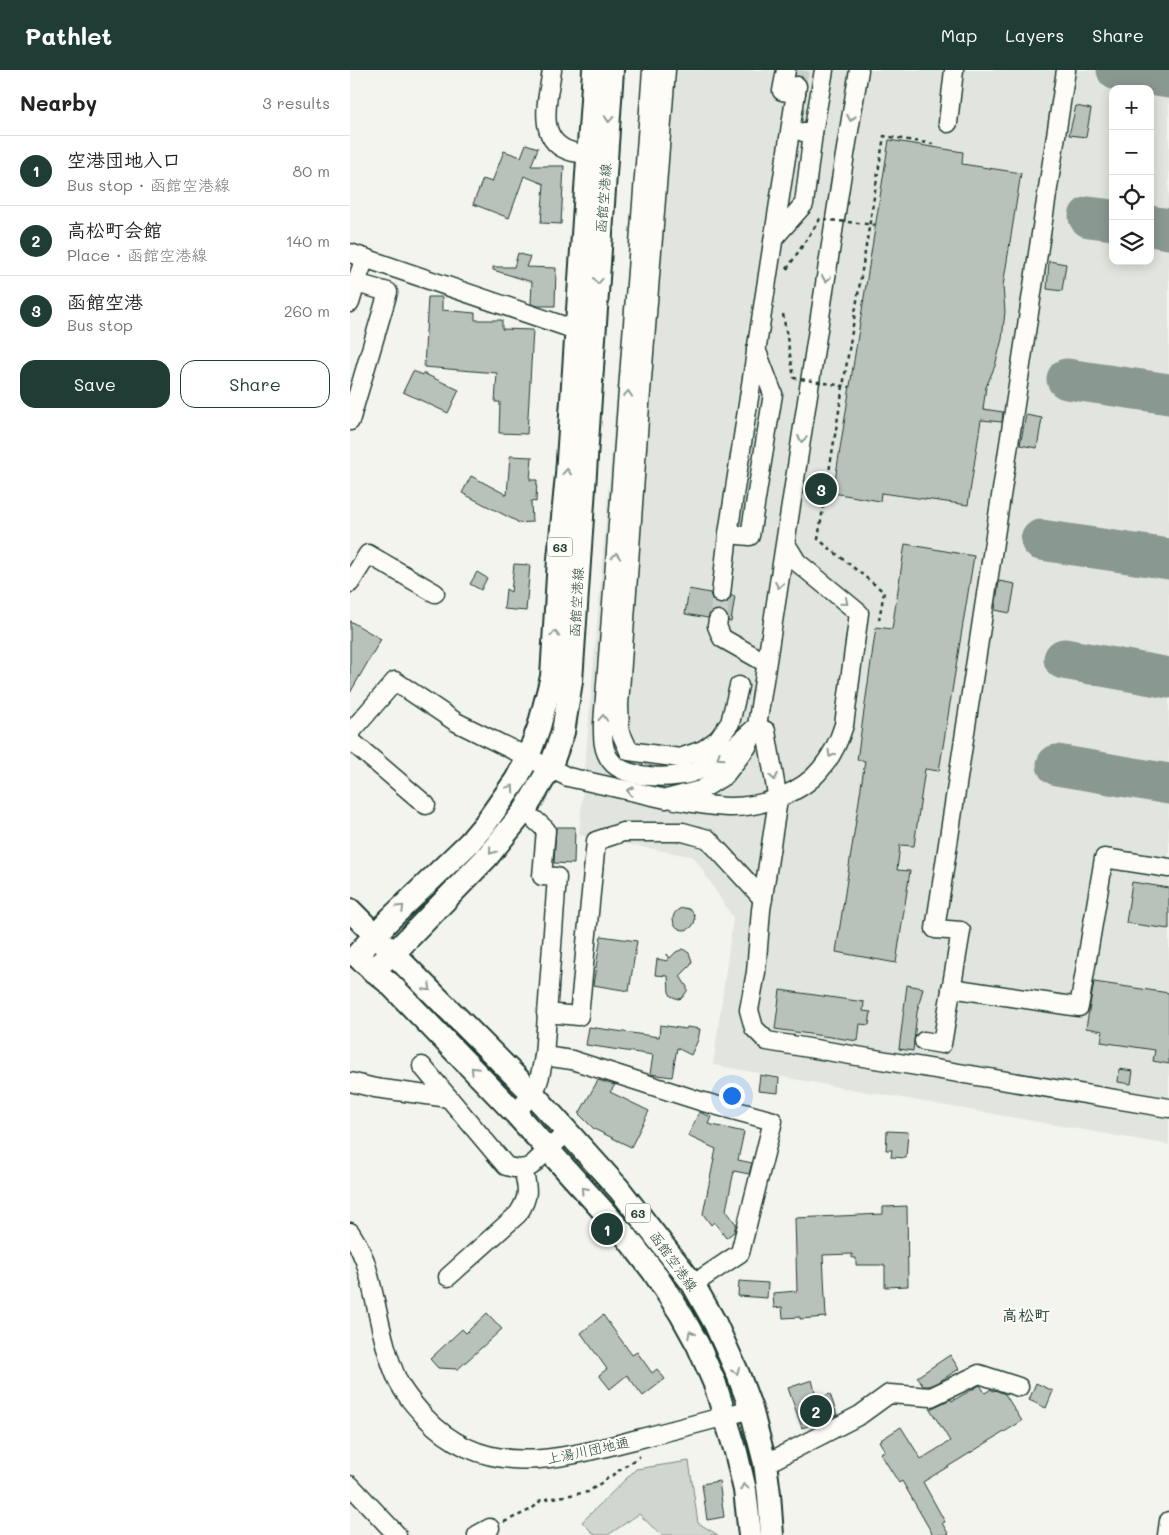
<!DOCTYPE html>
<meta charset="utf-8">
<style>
:root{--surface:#fff;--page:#f2f2f2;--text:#222;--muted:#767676;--line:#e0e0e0;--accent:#1f3d34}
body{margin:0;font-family:Mali,"Klee One",sans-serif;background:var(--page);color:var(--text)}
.controls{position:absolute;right:15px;top:15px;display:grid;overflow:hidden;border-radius:10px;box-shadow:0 2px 12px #0003}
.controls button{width:45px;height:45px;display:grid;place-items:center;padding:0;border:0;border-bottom:1px solid var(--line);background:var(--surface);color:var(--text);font:25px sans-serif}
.you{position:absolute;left:381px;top:1025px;width:18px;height:18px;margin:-12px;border:4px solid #fff;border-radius:50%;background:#1a73e8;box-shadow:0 0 0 8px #1a73e833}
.badge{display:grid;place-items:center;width:32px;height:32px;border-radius:50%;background:var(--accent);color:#fff;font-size:16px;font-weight:700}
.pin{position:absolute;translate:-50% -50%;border:2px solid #fff;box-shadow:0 1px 5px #0006}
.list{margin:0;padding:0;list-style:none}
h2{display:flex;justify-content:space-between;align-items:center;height:65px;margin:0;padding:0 20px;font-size:21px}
h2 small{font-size:16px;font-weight:400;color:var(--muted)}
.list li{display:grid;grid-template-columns:32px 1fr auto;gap:15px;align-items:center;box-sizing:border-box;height:70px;padding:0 20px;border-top:1px solid var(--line)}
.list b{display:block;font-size:19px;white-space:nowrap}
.list p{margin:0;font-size:16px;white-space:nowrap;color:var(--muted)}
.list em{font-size:16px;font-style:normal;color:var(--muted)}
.actions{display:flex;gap:10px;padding:15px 20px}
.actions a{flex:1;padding:11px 0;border:1px solid var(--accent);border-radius:15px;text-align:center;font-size:18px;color:var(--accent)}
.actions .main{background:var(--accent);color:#fff}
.icon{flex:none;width:28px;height:28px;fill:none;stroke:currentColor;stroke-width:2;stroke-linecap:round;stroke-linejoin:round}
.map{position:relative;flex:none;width:819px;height:1465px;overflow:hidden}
header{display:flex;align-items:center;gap:30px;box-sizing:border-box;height:70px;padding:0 25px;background:var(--accent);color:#fff}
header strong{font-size:24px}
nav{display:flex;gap:28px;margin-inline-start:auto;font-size:18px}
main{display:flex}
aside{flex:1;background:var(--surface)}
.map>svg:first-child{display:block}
.built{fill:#e2e5df;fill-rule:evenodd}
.green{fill:#d1d6d1;stroke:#788a82}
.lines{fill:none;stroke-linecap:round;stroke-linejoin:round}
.taxiway{stroke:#8a9892;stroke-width:41}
.building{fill:#b9c1bb;stroke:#1f3d34}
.minor-tunnel{stroke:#c9cfca;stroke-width:18;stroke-dasharray:18 9;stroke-linecap:butt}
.minor-casing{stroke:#1f3d34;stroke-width:21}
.major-casing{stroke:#1f3d34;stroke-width:26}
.path{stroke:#1f3d34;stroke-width:2.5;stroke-dasharray:4 4;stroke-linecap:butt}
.minor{stroke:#fdfcf7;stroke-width:18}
.major{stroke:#fdfcf7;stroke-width:22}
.path-bridge{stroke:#1f3d34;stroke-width:2.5;stroke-dasharray:4 4;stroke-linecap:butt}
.oneway{stroke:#8e9c96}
.labels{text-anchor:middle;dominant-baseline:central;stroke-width:4;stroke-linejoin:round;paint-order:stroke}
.shield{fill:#fdfcf7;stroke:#62766e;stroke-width:1}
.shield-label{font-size:12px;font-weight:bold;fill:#1f3d34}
.street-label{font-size:14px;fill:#1f3d34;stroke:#fdfcf7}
.quarter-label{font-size:16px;font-weight:bold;fill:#1f3d34;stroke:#fdfcf7}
</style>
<header>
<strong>Pathlet</strong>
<nav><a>Map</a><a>Layers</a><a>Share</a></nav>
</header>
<main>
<aside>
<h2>Nearby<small>3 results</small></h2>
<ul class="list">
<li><span class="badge">1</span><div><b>空港団地入口</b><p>Bus stop · 函館空港線</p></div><em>80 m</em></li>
<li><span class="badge">2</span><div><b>高松町会館</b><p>Place · 函館空港線</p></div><em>140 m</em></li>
<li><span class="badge">3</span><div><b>函館空港</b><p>Bus stop</p></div><em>260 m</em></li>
</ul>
<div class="actions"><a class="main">Save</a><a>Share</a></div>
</aside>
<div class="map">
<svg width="819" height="1465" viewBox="0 0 819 1465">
<rect width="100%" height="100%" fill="#f4f4ef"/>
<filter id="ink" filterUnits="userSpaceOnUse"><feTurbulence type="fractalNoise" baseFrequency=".02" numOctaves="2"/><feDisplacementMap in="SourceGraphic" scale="10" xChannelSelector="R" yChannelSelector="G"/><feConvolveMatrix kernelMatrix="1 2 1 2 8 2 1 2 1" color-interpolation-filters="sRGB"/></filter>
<g filter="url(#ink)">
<path class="built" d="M294,0H819V1075L363,995L383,848L344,787L229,765ZM763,19H800V191H763Z"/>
<polygon class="green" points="339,1391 348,1453 368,1465 311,1465 289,1444 258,1465 245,1465 232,1452 286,1399"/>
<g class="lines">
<g class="taxiway">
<polyline points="767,0 819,8"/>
<polyline points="739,147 763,150"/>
<polyline points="800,156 819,159"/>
<polyline points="717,309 819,324"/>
<polyline points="691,470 819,489"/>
<polyline points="714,589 819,608"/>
<polyline points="707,695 819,714"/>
</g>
</g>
<g class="building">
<polygon points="726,36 741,39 736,67 719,65"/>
<polygon points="539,70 613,82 612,94 671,103 653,216 655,242 652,269 645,296 636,317 633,339 653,342 652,352 631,350 618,435 531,423 530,431 483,423"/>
<polygon points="176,74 188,78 181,96 214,96 211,154 191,153 194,114 174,106 159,148 123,134 133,109 142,112 154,81 171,87"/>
<polygon points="168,183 180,187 176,197 206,198 205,236 188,236 181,234 182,212 143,200 143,197 164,197"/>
<polygon points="699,191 716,194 712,221 697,219"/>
<polygon points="78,227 92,227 92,240 125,243 125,250 152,250 152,259 183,260 177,364 149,363 150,332 145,332 147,303 74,297"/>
<polygon points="63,301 73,305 73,303 109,320 98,343 53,322"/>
<polygon points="676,345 692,348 687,378 670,375"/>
<polygon points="160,386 182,387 180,410 187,410 186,432 181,431 182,452 168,453 168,452 112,423 121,406 157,425"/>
<polygon points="555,474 624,486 589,701 575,699 564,776 550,775 547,800 560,801 546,893 486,882 515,691 507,690 526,557 542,559"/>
<polygon points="164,494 180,495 176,541 154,539 156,519 161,522"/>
<polygon points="127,502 137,508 131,520 120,514"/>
<polygon points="649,511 665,514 660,543 645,540"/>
<polygon points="339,519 360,523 362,529 369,534 376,534 381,526 385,526 381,552 378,551 375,542 369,540 360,543 358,548 335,544"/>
<polygon points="0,551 31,569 0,623"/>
<polygon points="206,757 225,757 224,794 204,793"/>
<polygon points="782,812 819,818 819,859 776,853"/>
<circle cx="334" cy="849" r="11"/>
<polygon points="251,866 287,871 279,921 243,915"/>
<polygon points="333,879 339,883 342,891 341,895 330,906 337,917 337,921 332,928 328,929 321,926 319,922 318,906 305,905 307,889 318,891 317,884 320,888 326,882"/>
<polygon points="744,912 819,923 819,994 803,991 805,980 751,972 753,961 736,958"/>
<polygon points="557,915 573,918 567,942 563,981 549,979"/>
<polygon points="430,920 514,932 513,941 521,942 519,955 510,954 508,971 425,959"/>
<polygon points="310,955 336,959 337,957 350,959 348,970 341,985 327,978 322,1007 300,1004 303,985 236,975 239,957 309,967"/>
<polygon points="769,999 783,1001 781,1014 768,1012"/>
<polygon points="410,1005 429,1008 428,1023 408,1021"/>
<polygon points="248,1010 265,1015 260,1022 299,1041 281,1077 244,1059 229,1044"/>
<polygon points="349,1042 361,1047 358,1054 394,1062 388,1090 402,1093 399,1104 384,1101 376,1140 386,1154 384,1162 376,1168 364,1152 361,1155 353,1144 366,1079 338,1066"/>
<polygon points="537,1061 558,1062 556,1088 541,1087 542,1080 536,1080"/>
<polygon points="557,1136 558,1216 535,1217 535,1195 506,1195 506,1188 502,1188 502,1184 473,1185 476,1247 450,1249 450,1247 433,1248 432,1237 424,1238 423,1223 447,1221 445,1148 533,1144 533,1137"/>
<polygon points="389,1211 418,1213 417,1228 388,1226"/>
<polygon points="137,1243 152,1259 108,1299 88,1298 80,1289 112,1259 116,1263"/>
<polygon points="253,1245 282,1285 287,1282 302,1303 307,1299 315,1309 293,1326 277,1305 260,1319 249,1305 257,1299 231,1263"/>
<polygon points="600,1285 609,1299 590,1311 579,1316 573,1316 567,1307"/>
<polygon points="462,1310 467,1329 480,1324 487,1345 452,1358 438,1318"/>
<polygon points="686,1313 703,1321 696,1338 679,1330"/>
<polygon points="630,1315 635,1323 641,1319 643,1321 645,1320 655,1324 672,1351 573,1412 595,1452 592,1453 599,1465 583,1465 552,1411 549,1413 530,1383 535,1381 529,1371 551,1357 571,1389 600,1371 580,1339 601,1329 602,1331"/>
<polygon points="369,1411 374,1447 357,1450 352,1414"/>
</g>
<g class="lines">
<g class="minor-tunnel">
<polyline points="447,16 450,0"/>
<polyline points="368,550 371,524"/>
</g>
<g class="minor-casing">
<g id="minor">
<path d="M202,0C198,29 184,72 223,82C232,84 242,84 251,86"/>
<path d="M302,0L253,654C253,666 252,680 261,691C276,710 328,710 349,700C371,690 389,672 407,656L416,661L428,730L411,840L406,902L399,940L404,958L417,971L819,1038"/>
<polyline points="316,0 290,335 269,635 270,661 279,681 330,688 353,680 368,669 380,653 389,616"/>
<polyline points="436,0 432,21 446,23"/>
<polyline points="598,53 604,0"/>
<polyline points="453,62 463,63 474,0"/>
<polyline points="424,168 454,134 463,63"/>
<polyline points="0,183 226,260"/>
<polyline points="0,233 6,213"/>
<polyline points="0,351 38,222 6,213 15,188"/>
<polyline points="378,464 400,466 423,324 406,279"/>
<polyline points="0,513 18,484 85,523"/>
<polyline points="371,524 378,464 447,16"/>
<polyline points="368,550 367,556 372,568 416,593"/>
<polyline points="0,663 45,611 106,652 218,707 316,729 351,720 375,705 397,677 407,656 493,97 509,0"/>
<polyline points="0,670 76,735"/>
<path d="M325,730C344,733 363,737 382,737C412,737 452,723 471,699C482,686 489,671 494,655L509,543L447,492L436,474"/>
<polyline points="601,918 729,937 754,788 819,798"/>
<polyline points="196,943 229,946 246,771 273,762 333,762 358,769 413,829"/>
<polyline points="574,971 592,974 611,861 585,859 716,0"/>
<polyline points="194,986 222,990 350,1031 423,1051 390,1183 354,1207"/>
<path d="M72,996L156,1096C166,1099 172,1100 181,1096L217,1062"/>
<polyline points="0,1012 25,1018 99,1028"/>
<path d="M165,1043C188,1020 188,1018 194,986L207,807L192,806L196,760L185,750"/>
<path d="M0,1162L8,1175L15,1191C27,1230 31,1274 48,1311C55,1325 65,1336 75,1347C135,1411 210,1389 284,1370C323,1360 362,1350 401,1339"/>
<path d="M98,1207L168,1144C180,1126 178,1119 173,1099"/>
<polyline points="425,1389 510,1345 539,1324 581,1327 629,1304 669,1317"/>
<polyline points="0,1415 47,1465"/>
<polyline points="127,1465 140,1458"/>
<polyline points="817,1465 819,1451"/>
</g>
</g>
<g class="major-casing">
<g id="major">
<polyline points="0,840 184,1025 269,1119 343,1214 365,1253 388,1304 401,1339 415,1393 419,1424 422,1465"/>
<polyline points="6,886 39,850 119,773 135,754 166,710 178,687 189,657 202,607 209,489 217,405 244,0"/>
<polyline points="11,890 40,914 165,1043 275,1165 303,1201 331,1244 348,1275 365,1314 386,1382 395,1420 400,1465"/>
<polyline points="22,900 43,884 137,787 175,740 200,698 213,662 221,611 262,0"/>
</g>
</g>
<g class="path">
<polyline points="529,550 534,522 468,469 534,66 583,74"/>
<polyline points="154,1452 182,1439 191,1430 238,1422 290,1386"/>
</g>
<use href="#minor" class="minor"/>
<use href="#major" class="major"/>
<g class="path-bridge">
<polyline points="437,199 470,149 526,155"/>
<polyline points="433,244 444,308 500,317"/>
</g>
</g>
<defs><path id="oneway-chevron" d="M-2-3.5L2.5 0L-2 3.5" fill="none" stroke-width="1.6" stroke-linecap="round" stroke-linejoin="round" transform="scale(1.25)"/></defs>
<g class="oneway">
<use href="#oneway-chevron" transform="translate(501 48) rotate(100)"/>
<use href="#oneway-chevron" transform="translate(259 49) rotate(94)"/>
<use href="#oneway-chevron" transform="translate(476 209) rotate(99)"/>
<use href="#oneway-chevron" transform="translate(248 211) rotate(94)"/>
<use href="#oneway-chevron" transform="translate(278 324) rotate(-86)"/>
<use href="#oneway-chevron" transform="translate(452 369) rotate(99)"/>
<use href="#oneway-chevron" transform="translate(217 402) rotate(-86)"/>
<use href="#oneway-chevron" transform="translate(266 486) rotate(-86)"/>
<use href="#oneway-chevron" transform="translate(429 515) rotate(100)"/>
<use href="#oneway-chevron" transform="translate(495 532) rotate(40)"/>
<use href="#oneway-chevron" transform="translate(205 564) rotate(-87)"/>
<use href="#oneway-chevron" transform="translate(253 648) rotate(-86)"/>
<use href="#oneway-chevron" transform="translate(481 684) rotate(120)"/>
<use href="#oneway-chevron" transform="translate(370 687) rotate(145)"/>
<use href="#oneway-chevron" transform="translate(424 707) rotate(80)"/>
<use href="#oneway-chevron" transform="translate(161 718) rotate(-56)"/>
<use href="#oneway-chevron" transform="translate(280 721) rotate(-168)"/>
<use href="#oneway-chevron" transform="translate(142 781) rotate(129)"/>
<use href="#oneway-chevron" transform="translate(51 838) rotate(-44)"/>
<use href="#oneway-chevron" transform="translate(78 918) rotate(45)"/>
<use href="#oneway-chevron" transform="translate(124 1000) rotate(-134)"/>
<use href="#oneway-chevron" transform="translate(234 1120) rotate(-132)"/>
<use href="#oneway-chevron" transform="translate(341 1264) rotate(-118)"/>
<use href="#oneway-chevron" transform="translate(386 1301) rotate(67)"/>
<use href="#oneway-chevron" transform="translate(394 1417) rotate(-101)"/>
</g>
</g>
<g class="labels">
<g class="shield">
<rect x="197.5" y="467.5" width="25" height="19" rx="4"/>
<rect x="275.5" y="1133.5" width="25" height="19" rx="4"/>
</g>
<g class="shield-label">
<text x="210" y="477">63</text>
<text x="288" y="1143">63</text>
</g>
<g class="street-label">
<text transform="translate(253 128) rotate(-86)">函館空港線</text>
<text transform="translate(226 532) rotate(-87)">函館空港線</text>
<text transform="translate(324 1191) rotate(54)">函館空港線</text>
<text transform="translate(238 1380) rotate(-12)">上湯川団地通</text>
</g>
<g class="quarter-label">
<text x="676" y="1244">高松町</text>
</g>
</g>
</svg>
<div class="controls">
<button>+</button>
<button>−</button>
<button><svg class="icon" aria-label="locate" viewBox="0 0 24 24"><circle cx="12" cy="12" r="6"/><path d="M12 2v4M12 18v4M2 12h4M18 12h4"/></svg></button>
<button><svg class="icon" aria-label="layers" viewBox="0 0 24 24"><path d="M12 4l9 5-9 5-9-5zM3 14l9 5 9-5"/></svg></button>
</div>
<div class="you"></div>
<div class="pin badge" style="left:257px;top:1159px">1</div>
<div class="pin badge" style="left:466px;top:1341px">2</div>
<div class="pin badge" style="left:471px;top:419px">3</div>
</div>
</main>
